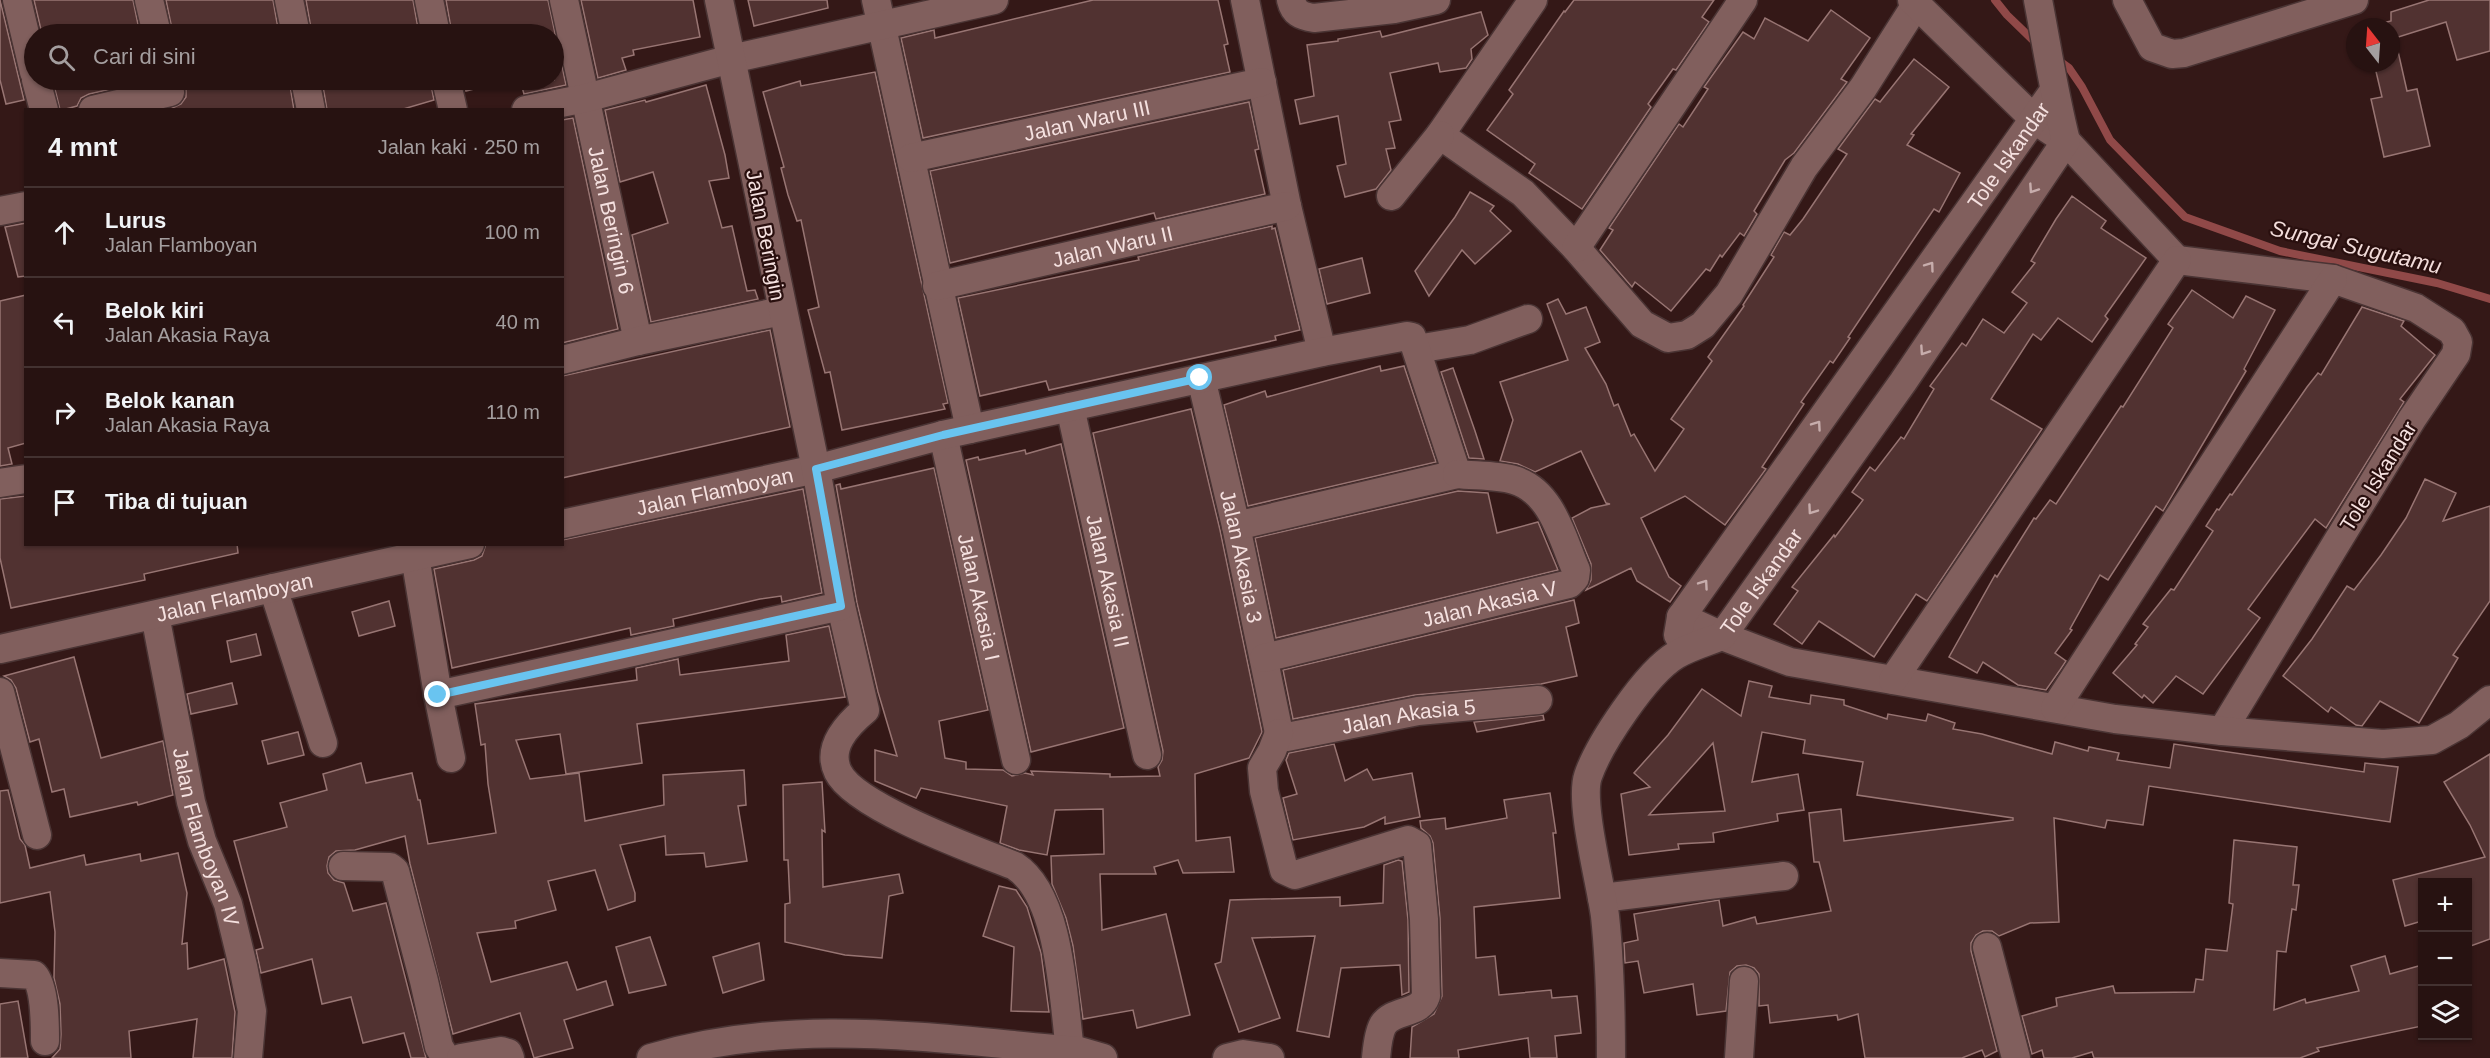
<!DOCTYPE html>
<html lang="id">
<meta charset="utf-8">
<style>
:root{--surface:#271211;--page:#33201f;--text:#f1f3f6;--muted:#a49e9f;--line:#433231}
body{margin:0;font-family:Helvetica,sans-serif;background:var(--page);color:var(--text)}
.controls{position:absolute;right:18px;bottom:18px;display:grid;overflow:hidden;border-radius:0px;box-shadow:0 2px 4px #0004}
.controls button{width:54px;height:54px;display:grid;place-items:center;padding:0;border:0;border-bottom:2px solid var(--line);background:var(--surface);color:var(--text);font:30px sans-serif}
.compass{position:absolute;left:2346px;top:18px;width:54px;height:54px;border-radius:50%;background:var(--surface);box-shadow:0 2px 4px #0004;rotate:343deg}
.stop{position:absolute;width:18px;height:18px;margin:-14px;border:4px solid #69c4f0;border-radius:50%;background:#fff}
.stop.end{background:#69c4f0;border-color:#fff;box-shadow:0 2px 6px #0008}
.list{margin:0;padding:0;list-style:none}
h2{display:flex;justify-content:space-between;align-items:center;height:78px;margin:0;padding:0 24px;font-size:26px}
h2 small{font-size:20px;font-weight:400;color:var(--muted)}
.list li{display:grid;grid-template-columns:39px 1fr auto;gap:18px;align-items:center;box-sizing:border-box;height:90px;padding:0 24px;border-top:2px solid var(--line)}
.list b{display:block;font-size:22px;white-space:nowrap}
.list p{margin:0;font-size:20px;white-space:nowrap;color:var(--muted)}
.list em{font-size:20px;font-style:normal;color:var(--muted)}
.icon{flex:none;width:33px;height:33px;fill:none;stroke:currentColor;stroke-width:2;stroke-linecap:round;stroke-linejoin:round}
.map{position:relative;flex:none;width:2490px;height:1058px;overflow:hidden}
.search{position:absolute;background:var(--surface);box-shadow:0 2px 4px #0004;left:24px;top:24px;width:540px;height:66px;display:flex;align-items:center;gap:15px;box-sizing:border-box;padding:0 21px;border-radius:33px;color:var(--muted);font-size:22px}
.panel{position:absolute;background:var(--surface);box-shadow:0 2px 4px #0004;left:24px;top:108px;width:540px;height:438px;border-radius:0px}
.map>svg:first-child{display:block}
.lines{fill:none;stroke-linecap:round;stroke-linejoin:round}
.stream{stroke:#904948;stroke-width:8}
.building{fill:#513231;stroke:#987573;stroke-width:1.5;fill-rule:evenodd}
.street-casing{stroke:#4a3434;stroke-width:31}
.street{stroke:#815f5d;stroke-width:28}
.oneway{stroke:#c7adac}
.route{stroke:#69c4f0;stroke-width:8}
.labels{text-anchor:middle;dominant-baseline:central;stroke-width:4.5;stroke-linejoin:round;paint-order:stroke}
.street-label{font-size:21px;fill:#f5e1e0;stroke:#290f0e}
.water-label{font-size:22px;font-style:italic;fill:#f2dcda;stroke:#290f0e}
</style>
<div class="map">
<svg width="2490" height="1058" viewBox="0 0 2490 1058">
<rect width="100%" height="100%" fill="#341817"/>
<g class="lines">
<g class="stream">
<polyline points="1995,0 2007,15 2039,46"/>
<polyline points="2058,60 2069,68 2082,87 2110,140 2185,217 2280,251 2437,283 2490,299"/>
</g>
</g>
<g class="building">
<polygon points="0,0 24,100 6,104 0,80"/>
<polygon points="34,0 133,0 140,34 42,34"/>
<polygon points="166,0 273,0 279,34 173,34"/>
<polygon points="306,0 413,0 419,34 312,34"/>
<polygon points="446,0 548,0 566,85 524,94 520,80 554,80 554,34 452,34"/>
<polygon points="581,0 693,0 700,37 633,50 634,55 622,58 626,70 598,78"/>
<polygon points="748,0 827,0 828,8 754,26"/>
<polygon points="1093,0 1218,0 1228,44 1224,45 1230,72 923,138 901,38 934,30 935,38"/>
<polygon points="1574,0 1714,0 1702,17 1709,22 1676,70 1673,69 1648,104 1651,107 1582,209 1529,173 1535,164 1487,130 1513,94 1509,90 1564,11 1565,12"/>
<polygon points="2429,0 2490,0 2490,51 2457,60 2446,22 2395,38 2407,91 2417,89 2430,146 2384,157 2371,99 2382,97 2374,63 2391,63 2391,27 2366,27 2391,21 2391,12"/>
<polygon points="1831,10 1870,38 1841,79 1847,82 1794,153 1785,160 1754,211 1757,214 1744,236 1740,233 1722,257 1720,255 1710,271 1706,269 1671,311 1635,282 1632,287 1600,250 1613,230 1609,228 1679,124 1683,127 1708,89 1704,87 1743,32 1754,39 1765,18 1808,41"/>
<polygon points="1481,12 1488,35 1471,49 1472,59 1466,68 1440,72 1438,63 1390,73 1401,120 1389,122 1395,148 1386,149 1391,170 1376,189 1345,197 1337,166 1346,164 1338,116 1300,124 1295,100 1314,96 1307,45 1338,41 1338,39 1380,31 1382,37"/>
<polygon points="1914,59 1949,87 1911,134 1914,135 1907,145 1960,173 1939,212 1934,209 1848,337 1850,338 1833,363 1830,361 1801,402 1804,404 1762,467 1766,469 1725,525 1685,496 1641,518 1669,577 1681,586 1670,602 1637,581 1631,568 1586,590 1591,580 1591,564 1572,518 1591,508 1610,504 1606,503 1581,451 1535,472 1518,464 1500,461 1513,420 1500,382 1568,360 1547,304 1558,299 1566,314 1586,307 1600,342 1585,348 1606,384 1614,406 1618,404 1631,436 1634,434 1655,471 1684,429 1671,419 1712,361 1708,357 1744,306 1743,305 1774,257 1771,255 1784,232 1790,235 1803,219 1847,154 1838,149 1875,99 1880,102"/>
<polygon points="875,72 948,403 943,404 945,409 842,430 830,372 825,373 808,310 819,307 801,220 797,221 788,195 781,168 784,167 763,92 800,81 801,86"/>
<polygon points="57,80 151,80 89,94 81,98 77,106 62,110 60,110 53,81"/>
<polygon points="180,80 289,80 294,110 168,110 181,104 186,97 186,88"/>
<polygon points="322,80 430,80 434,100 400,110 327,110"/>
<polygon points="463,80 485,80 486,86 466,91"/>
<polygon points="706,85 725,155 729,178 709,181 722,228 732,226 747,291 755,290 758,299 651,322 632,235 668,223 653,172 620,182 605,110 645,100 646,102"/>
<polygon points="1249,102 1259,149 1255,150 1265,194 1156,219 1154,213 950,263 930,171"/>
<polygon points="573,118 618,329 562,343 562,120"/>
<polygon points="1470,192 1494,206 1490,211 1511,231 1475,264 1462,250 1429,296 1415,271 1455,217"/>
<polygon points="2072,196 2106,221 2101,228 2146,258 2105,316 2108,319 2092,342 2058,318 2041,340 2033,334 1991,399 2042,429 1927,601 1916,594 1874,657 1819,621 1802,644 1774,624 1798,591 1792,587 1834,535 1835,537 1863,500 1852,492 1870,467 1875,471 1901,437 1904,439 1934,389 1930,386 1962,343 1966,346 1983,319 2004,333 2027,303 2012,292 2035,263 2031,261 2056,219"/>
<polygon points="26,223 26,276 18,277 5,227"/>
<polygon points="1272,226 1272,229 1275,228 1300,330 1275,336 1276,340 1049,390 1046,381 980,396 958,298 1139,260 1138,257"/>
<polygon points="1362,258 1370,293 1327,304 1319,269"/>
<polygon points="2192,290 2233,318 2246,296 2275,310 2244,369 2246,371 2163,511 2156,506 2108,580 2100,575 2070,629 2072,630 2055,653 2066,661 2060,670 2046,690 2018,685 1983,662 1977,673 1949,657 1995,575 1997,577 2034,518 2036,519 2050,500 2056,504 2121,406 2123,407 2173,328 2168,324"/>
<polygon points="26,295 26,443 8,448 12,464 0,466 0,301"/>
<polygon points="2362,307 2404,321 2401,326 2435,355 2400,399 2404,402 2326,528 2315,519 2248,609 2260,618 2203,694 2176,676 2153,703 2144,695 2142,698 2113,673 2137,645 2135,644 2148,627 2143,624 2171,589 2174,590 2213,531 2206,526 2217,509 2219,510 2230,494 2232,495 2307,387 2318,373 2321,375"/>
<polygon points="770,330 790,427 562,478 562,376"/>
<polygon points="1380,366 1381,371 1404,366 1436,462 1248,506 1224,405 1265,391 1267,397"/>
<polygon points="1453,368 1475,431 1484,459 1469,458 1441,372"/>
<polygon points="1191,409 1220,530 1262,732 1249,758 1195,774 1196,841 1230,837 1234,872 1183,873 1178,860 1154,867 1156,874 1100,874 1102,930 1166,914 1190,1015 1137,1028 1133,1010 1083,1019 1073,946 1066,918 1052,884 1051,856 1104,854 1103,809 1055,810 1047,855 1019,850 1000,843 1007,806 921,788 916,798 875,781 875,750 897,756 878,692 857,603 836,485 840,484 841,489 934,468 988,710 939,721 945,758 966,762 966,769 1003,770 1012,776 1025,773 1033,775 1031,771 1110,774 1110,777 1160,776 1158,767 1162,760 1163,751 1093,433"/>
<polygon points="1061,444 1124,728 1031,752 966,460 978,457 979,460 1025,450 1026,454"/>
<polygon points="2425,479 2456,493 2443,521 2490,506 2490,601 2453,655 2458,658 2419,723 2380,701 2362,726 2356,725 2331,707 2328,712 2283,676 2312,639 2347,586 2354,590 2381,555 2406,518"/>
<polygon points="803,489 822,593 782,602 781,596 760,599 673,619 674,626 631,635 630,628 452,668 434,569 474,560 482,556 486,544 562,544 562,540"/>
<polygon points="1458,491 1488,493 1497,533 1538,522 1558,570 1276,638 1255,538"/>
<polygon points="26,496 26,544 237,544 238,553 144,574 145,580 11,608 0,558 0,499"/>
<polygon points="1574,600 1579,623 1566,627 1577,676 1541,684 1415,695 1293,719 1283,670"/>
<polygon points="389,601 395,626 359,636 352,612"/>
<polygon points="829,626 845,697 637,724 642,763 566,774 560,734 516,740 530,779 579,773 585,821 664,805 663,775 744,770 746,805 738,806 747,861 706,867 704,853 666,855 665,836 620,845 635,893 635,901 608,910 595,870 548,881 556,910 515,921 516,928 477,933 491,982 567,962 577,990 606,981 613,1005 564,1020 573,1048 534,1058 520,1013 453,1034 410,864 405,836 355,850 336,851 329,857 327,866 328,873 334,880 344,883 353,911 386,903 426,1058 411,1058 404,1033 363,1043 351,997 322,1004 312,959 261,973 256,950 263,948 234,841 287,827 280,803 327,790 323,774 361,763 366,783 412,773 418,800 420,800 428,844 496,833 488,784 485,744 481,745 475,704 637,680 636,668 678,659 680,675 789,661 786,635"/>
<polygon points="256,634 261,655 231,662 227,641"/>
<polygon points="74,657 101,758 163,741 173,795 138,805 137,802 70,817 64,789 52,792 39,739 30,742 16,688 11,680 4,676"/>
<path d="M1749,681L1772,686L1769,697L1810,704L1811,695L1844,700V705L1887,719L1888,714L1926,721L1928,714L1955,723L1953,729L1982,734L2052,754L2055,742L2088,751L2089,747L2119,753L2117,760L2170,768L2174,744L2364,772L2365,763L2398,767L2390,822L2149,786L2143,825L2107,820L2105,828L2054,818L2059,922L2030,923L1999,936L1992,931H1983L1976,935L1971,943V951L1997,1051L1985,1057L1982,1050L1962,1058H1865L1858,1014L1838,1020L1837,1015L1770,1023L1768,1005L1759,1006V974L1754,968L1746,965L1737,966L1730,972L1726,1011L1697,1015L1693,984L1644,993L1638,961L1625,963L1624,943L1638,940L1634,914L1719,900L1723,926L1755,917L1757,924L1831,911L1819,862H1814L1809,813L1841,809L1844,841L2013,820V818L1857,795L1863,762L1803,753L1805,740L1762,732L1752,782L1798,774L1804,810L1777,814L1778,821L1713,833L1714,842L1678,844L1679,849L1629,855L1621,794L1650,787L1634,773L1668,735L1702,689L1741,716ZM1713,743L1725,811L1649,815L1663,799Z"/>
<polygon points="232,683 237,704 191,714 187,694"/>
<polygon points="1543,715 1544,720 1477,732 1474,722"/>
<polygon points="298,732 304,755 268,764 262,741"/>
<polygon points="1334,744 1345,781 1367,769 1373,780 1412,773 1420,817 1385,824 1385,817 1364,827 1293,840 1283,798 1297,794 1286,760 1289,753"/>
<polygon points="2490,754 2490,939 2468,947 2468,882 2422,882 2422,921 2405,926 2393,880 2485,857 2470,825 2444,782"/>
<polygon points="822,782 825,832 822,830 823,887 899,874 903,893 889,896 882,958 845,955 785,942 785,904 790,903 788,860 784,860 783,785"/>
<polygon points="8,790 20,839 25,845 30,868 84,855 86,865 140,854 141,861 178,853 187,893 182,944 187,943 188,969 224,959 235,1012 232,1058 193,1058 197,1019 129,1031 131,1058 52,1058 60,1049 61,1034 60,1004 54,978 55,932 50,892 0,903 0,791"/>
<polygon points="1550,793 1556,833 1553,833 1560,898 1474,907 1476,958 1495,956 1499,995 1551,990 1552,998 1577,996 1581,1033 1555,1036 1557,1058 1530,1058 1528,1038 1458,1050 1459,1058 1410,1058 1412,1027 1434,1014 1442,996 1440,918 1433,843 1430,836 1421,828 1420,821 1445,818 1446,829 1507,818 1504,800"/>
<polygon points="2234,840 2297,847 2293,885 2299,885 2296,910 2292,909 2286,952 2277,951 2274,1010 2305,999 2306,1003 2359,991 2351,966 2385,956 2390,974 2422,965 2422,1026 2317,1048 2319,1051 2300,1058 2094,1058 2092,1052 2072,1058 2044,1058 2042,1050 2032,1054 2022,1016 2057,1006 2056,998 2113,986 2115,993 2194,992 2196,979 2203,980 2206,949 2227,951 2233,904 2229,903"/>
<polygon points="1398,860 1402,861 1408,920 1409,992 1402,995 1400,965 1341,968 1329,1037 1297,1031 1315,936 1252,938 1280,1018 1239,1032 1215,964 1221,962 1230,900 1340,897 1340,906 1383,903 1384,865"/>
<polygon points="999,886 1016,890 1027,907 1041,953 1049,1012 1011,1011 1014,947 983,936"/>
<polygon points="650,937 666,985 629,993 616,947"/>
<polygon points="759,943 764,980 723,993 713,957"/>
<polygon points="18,1001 28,1058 0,1058 0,1004"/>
</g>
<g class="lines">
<g class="street-casing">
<g id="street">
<polyline points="17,0 34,72"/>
<polyline points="149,0 157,34"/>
<polyline points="289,0 296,34"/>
<polyline points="429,0 436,34"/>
<path id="s1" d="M564,0L638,341"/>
<polyline points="876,0 970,429"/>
<polyline points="1245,0 1287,206 1322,352"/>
<path d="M1291,0C1294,13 1301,16 1314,18L1394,9L1436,0"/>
<polyline points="1533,0 1440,135 1523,193 1576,248 1642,324 1668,338 1687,335 1703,325 1729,294 1804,167 1863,88 1917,3"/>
<polyline points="1912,0 2035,120 2066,141 2177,260"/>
<polyline points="2127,0 2152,47 2172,54 2184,53 2354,0"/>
<polyline points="36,80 44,110"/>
<polyline points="305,80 311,110"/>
<polyline points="446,80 453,110"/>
<polyline points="93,110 170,92"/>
<polyline points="526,110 586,98 731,59 994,0"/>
<path id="s2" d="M911,158L1262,82"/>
<polyline points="1391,196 1440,135"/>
<polyline points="0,211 26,206"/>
<polyline points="1576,248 1743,0"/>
<polyline points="2177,260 2333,279 2416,308 2452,331 2458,342 2456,354 2412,419 2222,731"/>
<path id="s3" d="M937,286L1287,206"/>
<polyline points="1417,349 1470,340 1528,319"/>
<polyline points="562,360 638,341 782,311"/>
<path id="s4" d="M1201,378L1236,526L1279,733L1287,737L1418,711L1538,700"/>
<path id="s5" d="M1070,407L1147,755"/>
<path id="s6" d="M943,435L1016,760"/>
<polyline points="0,483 26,479"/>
<path id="s7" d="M562,524L816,469L943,435L1070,407L1322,352L1407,336L1412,337L1457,474L1236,526"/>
<polyline points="413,544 438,695 451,758"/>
<polyline points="273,588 323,743"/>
<path d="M841,606L865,710C847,725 826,747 838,772C855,807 977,851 1015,866C1061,896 1063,999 1070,1050"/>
<path id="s8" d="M155,615L191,802L202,841L228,904L243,966L252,1011L248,1058"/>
<polyline points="1681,617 1722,636 1790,662 2115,719 2222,731 2383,744 2432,740 2459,725 2490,700"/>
<path id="s9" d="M1678,635L1681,617L2053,92"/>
<path id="s10" d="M0,649L470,544"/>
<path id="s11" d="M1264,658L1569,584L1575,578L1576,570C1562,538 1552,491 1514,480C1497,475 1475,476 1457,474"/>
<polyline points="1893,680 2177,260"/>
<polyline points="0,692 37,835"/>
<polyline points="438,695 841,606 816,469 719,0"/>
<polyline points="2055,708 2333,279"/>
<path d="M1279,733L1272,751L1262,768L1264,791L1284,870L1295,875L1408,840L1417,845L1424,919L1426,996C1420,1015 1393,1009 1383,1025C1378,1034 1377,1048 1376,1058"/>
<polyline points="343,866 390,867 395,871 424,981 439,1047 446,1058"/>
<polyline points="1602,898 1784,876"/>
<polyline points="1987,947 2016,1058"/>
<path d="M0,973L34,975C45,987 45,1025 45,1041"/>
<polyline points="461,1058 501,1051 508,1053 510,1058"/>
<path d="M651,1058C796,1015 933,1039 1079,1051L1103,1058"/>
<polyline points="1227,1058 1243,1054 1270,1058"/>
<path id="s12" d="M1611,1058C1611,1011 1610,963 1605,916C1601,885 1579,802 1588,776C1599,744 1646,673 1676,655C1689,647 1707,642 1722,636L1903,382L2066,141C2054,94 2047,47 2038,0"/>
<polyline points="1739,1058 1744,981"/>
</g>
</g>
<use href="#street" class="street"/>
</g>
<defs><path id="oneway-chevron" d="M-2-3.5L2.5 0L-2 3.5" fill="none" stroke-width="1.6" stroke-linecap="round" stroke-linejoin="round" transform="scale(1.5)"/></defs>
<g class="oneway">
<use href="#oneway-chevron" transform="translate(2033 189) rotate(124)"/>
<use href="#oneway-chevron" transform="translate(1930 266) rotate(-54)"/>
<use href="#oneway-chevron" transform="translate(1924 351) rotate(124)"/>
<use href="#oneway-chevron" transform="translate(1817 425) rotate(-55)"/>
<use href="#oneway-chevron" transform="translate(1812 510) rotate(125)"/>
<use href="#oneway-chevron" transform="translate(1704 584) rotate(-55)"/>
</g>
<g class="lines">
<polyline class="route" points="438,695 841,606 816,469 943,435 1200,378"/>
</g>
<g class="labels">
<g class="street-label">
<text stroke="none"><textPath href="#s2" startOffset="180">Jalan Waru III</textPath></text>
<text stroke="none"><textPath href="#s9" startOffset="584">Tole Iskandar</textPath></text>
<text stroke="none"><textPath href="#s1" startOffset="225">Jalan Beringin 6</textPath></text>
<text transform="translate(766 235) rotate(79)">Jalan Beringin</text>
<text stroke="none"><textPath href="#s3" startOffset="180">Jalan Waru II</textPath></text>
<text transform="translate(2378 476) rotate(-58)">Tole Iskandar</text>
<text stroke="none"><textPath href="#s7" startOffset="156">Jalan Flamboyan</textPath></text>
<text stroke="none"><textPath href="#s4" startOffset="183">Jalan Akasia 3</textPath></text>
<text stroke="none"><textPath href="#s5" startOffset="178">Jalan Akasia II</textPath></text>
<text stroke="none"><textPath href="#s12" startOffset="552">Tole Iskandar</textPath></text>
<text stroke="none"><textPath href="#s10" startOffset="240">Jalan Flamboyan</textPath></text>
<text stroke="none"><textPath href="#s6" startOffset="166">Jalan Akasia I</textPath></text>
<text stroke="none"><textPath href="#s11" startOffset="232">Jalan Akasia V</textPath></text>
<text stroke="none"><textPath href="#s4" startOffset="496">Jalan Akasia 5</textPath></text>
<text stroke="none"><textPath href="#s8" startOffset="228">Jalan Flamboyan IV</textPath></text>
</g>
<g class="water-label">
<text transform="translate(2356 247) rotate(13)">Sungai Sugutamu</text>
</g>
</g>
</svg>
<div class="controls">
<button>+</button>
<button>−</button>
<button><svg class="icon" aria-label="layers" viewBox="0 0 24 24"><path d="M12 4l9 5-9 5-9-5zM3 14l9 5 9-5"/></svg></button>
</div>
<svg class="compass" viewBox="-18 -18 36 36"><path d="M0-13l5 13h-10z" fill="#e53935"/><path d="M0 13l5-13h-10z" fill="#a49e9f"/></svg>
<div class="stop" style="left:1200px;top:378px"></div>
<div class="stop end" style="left:438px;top:695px"></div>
<div class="search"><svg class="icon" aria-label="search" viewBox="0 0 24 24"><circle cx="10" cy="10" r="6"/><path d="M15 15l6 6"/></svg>Cari di sini</div>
<section class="panel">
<h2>4 mnt<small>Jalan kaki · 250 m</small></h2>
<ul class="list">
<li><svg class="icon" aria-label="ahead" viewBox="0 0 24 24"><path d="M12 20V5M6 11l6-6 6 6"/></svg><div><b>Lurus</b><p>Jalan Flamboyan</p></div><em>100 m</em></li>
<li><svg class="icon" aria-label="left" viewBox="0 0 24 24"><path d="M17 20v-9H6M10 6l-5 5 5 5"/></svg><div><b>Belok kiri</b><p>Jalan Akasia Raya</p></div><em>40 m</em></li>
<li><svg class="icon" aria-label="right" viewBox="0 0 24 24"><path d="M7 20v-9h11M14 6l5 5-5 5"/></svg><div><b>Belok kanan</b><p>Jalan Akasia Raya</p></div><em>110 m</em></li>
<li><svg class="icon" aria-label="arrive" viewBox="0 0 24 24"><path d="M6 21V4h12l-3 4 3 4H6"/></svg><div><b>Tiba di tujuan</b></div></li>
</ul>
</section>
</div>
